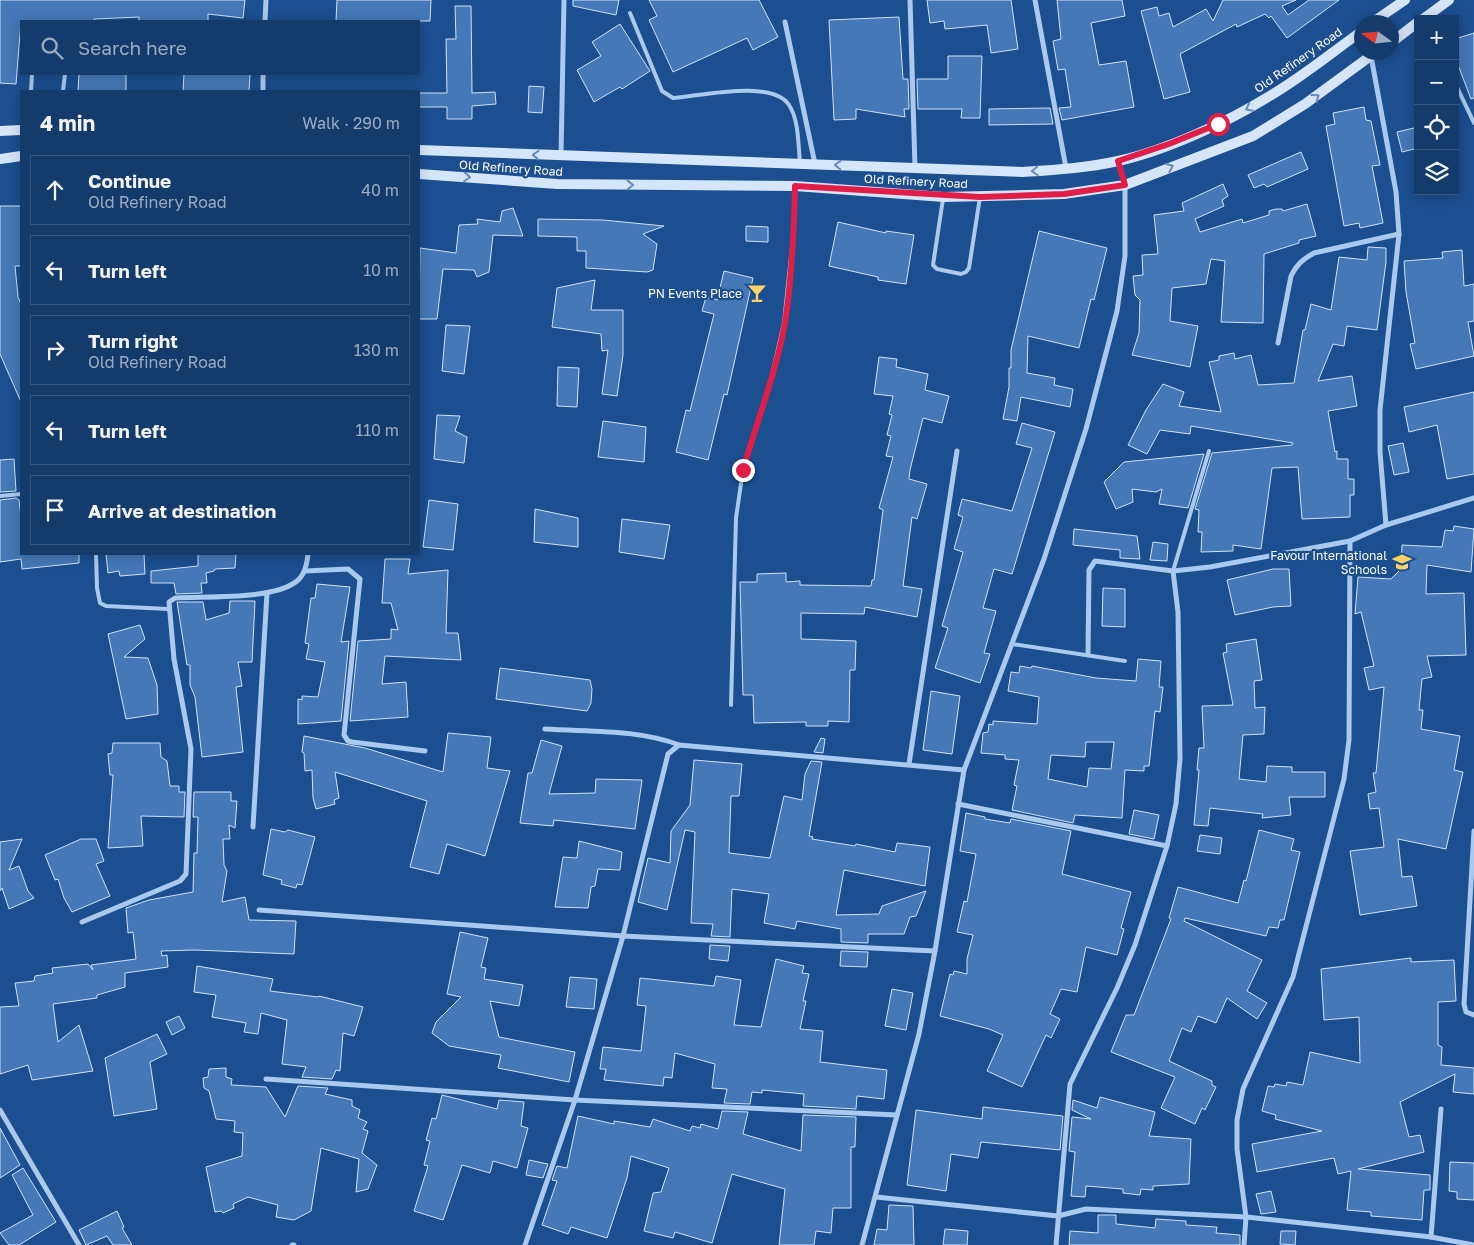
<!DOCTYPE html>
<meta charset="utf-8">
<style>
:root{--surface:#143b6b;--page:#214673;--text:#f1f3f6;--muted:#9dadc1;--line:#33557e}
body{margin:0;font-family:"Golos Text",sans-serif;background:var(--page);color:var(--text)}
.controls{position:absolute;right:15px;top:15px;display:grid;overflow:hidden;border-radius:0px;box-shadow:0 2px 12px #0003}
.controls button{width:45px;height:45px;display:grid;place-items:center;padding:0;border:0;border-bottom:1px solid var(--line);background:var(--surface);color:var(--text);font:25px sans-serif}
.compass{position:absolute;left:1354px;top:15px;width:45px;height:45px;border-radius:50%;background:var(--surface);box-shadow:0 2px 12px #0003;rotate:285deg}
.stop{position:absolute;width:15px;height:15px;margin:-11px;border:4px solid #e11d48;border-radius:50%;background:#fff}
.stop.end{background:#e11d48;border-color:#fff;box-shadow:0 1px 5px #0008}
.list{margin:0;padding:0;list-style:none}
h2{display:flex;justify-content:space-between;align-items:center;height:65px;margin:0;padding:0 20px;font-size:21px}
h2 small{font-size:16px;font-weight:400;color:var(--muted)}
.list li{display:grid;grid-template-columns:32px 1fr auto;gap:15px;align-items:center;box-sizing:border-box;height:70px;margin:0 10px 10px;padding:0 10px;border:1px solid var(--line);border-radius:0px}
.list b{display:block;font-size:19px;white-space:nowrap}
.list p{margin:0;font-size:16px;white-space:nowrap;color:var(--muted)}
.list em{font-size:16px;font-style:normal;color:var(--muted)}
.icon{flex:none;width:28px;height:28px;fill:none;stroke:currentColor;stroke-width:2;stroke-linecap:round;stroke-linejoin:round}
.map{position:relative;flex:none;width:1474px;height:1245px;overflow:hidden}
.search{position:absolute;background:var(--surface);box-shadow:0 2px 12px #0003;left:20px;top:20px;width:400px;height:55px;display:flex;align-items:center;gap:12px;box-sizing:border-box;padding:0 18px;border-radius:0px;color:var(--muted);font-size:19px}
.panel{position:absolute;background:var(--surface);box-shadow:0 2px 12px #0003;left:20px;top:90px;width:400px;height:465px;border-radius:0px}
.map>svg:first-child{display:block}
.building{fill:#4478b7;stroke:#cfe3fa;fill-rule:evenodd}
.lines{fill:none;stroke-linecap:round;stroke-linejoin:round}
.service{stroke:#a9c9ee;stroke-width:4}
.minor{stroke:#a9c9ee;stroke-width:5}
.secondary{stroke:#d6e6fa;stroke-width:10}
.oneway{stroke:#668bba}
.route{stroke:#e11d48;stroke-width:6}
.labels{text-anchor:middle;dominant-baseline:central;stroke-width:4.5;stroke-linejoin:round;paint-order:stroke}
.street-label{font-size:12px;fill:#fff;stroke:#1b4f8f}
.poi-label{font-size:12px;fill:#fff;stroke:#1b4f8f;text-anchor:end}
</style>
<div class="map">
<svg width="1474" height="1245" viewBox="0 0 1474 1245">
<rect width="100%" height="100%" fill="#1b4f8f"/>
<g class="building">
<polygon points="0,0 245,0 243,18 208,14 208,21 139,21 139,17 94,19 94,21 21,21 16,84 0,83"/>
<polygon points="337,0 431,0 430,21 336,21"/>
<polygon points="573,0 619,0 616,15 573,6"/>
<polygon points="649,0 759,0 778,37 753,50 747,38 673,72 649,20 657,16"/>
<polygon points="927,0 1011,0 1018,49 991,53 987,25 945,29 944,21 930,23"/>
<polygon points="1057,0 1122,0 1125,16 1091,23 1099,65 1126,61 1134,107 1062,120 1059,108 1071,107 1065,69 1058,70 1053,41 1061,39"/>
<polygon points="1223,0 1296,0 1282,6 1288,15 1309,0 1339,0 1287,38 1271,16 1269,18 1265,14 1237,27 1236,24 1180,54 1190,92 1164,99 1141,11 1157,7 1159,16 1169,13 1173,27 1206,9 1213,21"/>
<polygon points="455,6 471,6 472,93 495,92 496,104 472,106 472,119 447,119 447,107 419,107 419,93 447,93 446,39 456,39"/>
<polygon points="899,17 903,79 908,79 909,109 904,109 905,117 856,109 856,119 834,120 829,20"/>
<polygon points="620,24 650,71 622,89 620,87 594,102 577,70 601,56 592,42"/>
<polygon points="1474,33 1474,98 1471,99 1455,57 1457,55 1455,39"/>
<polygon points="948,56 982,56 980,118 961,118 962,109 918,109 917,79 948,79"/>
<polygon points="79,74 126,74 126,91 78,91"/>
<polygon points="184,74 250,74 249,91 183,91"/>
<polygon points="529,86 544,87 542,113 528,112"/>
<polygon points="1364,107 1366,120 1371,121 1380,165 1372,166 1383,223 1360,228 1359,223 1344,226 1326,126 1335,124 1333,113"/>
<polygon points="1050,108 1053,124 989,125 989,109"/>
<polygon points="1418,127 1418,148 1402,152 1397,132"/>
<polygon points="1301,152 1308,169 1267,187 1264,184 1254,188 1248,175"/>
<polygon points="1223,184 1228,196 1222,200 1224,206 1195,219 1200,232 1242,219 1243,223 1269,215 1269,211 1276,209 1282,209 1283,211 1307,204 1316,236 1299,240 1299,243 1264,254 1263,323 1221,322 1225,261 1211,259 1206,284 1172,288 1170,321 1198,326 1190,367 1132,355 1139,333 1140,300 1135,295 1133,276 1143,275 1142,255 1158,254 1154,215 1184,211 1182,203"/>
<polygon points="0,206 21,206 21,266 15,266 18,297 21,304 21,402 0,354"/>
<polygon points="513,208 523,236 493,235 489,272 477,277 474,270 443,269 437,319 419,319 420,248 456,253 459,225 478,224 477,219 500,222 502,211"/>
<polygon points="538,219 603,220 664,226 643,234 657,244 653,270 647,272 586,268 586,251 577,251 577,237 538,236"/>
<polygon points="838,222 886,233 886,231 914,235 906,284 878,280 878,277 829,266"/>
<polygon points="746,226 768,227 768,242 746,241"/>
<polygon points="1039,231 1107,248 1094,300 1091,299 1079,348 1028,336 1027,373 1055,378 1054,385 1073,389 1070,407 1021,397 1017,421 1003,419 1009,387 1009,368 1011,368 1011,350"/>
<polygon points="1368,247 1386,248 1386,262 1377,330 1347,326 1344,346 1333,344 1318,381 1352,376 1357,406 1328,411 1335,452 1337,451 1337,459 1348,459 1348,479 1354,479 1354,495 1350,495 1350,517 1302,519 1298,467 1272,468 1261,549 1233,545 1233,551 1201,552 1202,532 1198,532 1199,510 1195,509 1212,453 1292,445 1293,443 1191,426 1190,434 1160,430 1147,454 1128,445 1146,410 1163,384 1184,392 1179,406 1221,412 1209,362 1219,360 1219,356 1234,353 1235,359 1251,355 1258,385 1294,383 1303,330 1305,330 1311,304 1331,310 1339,257 1367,260"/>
<polygon points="1462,250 1464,286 1474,284 1474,321 1468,322 1474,356 1416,369 1410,344 1415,343 1406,292 1404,261 1443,258 1442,252"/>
<polygon points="724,271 753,278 727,395 724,394 708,460 676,452 686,410 690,411 714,314 702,311 706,297 717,300"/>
<polygon points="595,280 591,310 623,310 623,355 617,396 602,394 608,350 602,351 601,334 552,327 557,288"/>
<polygon points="446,325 470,326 464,374 442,371"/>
<polygon points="879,357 897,359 896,367 928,374 925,390 949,396 942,423 923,418 910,470 909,479 927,484 917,519 912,517 903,586 922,589 917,617 865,607 864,614 801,613 801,639 856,641 855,670 850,670 849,722 828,721 828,726 806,726 806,722 754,723 753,695 743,695 740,582 757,582 757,574 786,573 786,582 800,581 800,585 871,586 872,580 874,580 883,510 879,508 893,457 886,456 891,436 887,435 892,415 889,414 893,396 874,394"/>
<polygon points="558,367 579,368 577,407 557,406"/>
<polygon points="1474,392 1474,474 1447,479 1437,425 1409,432 1404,407"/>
<polygon points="437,415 460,416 455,431 467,437 464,463 434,459"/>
<polygon points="603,421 646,427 644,462 598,457"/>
<polygon points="1022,423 1055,432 1012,574 994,569 983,608 996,611 984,653 990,654 980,683 935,668 948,628 942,626 963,552 954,549 963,517 958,515 962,499 1012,511 1032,448 1016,444"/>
<polygon points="1403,443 1409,472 1394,475 1388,446"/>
<polygon points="1204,454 1188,508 1159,504 1162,489 1156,492 1132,489 1133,502 1116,509 1104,482 1124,462"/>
<polygon points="14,459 16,491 0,492 0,460"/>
<polygon points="16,498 19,500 21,517 21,554 79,554 79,563 22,569 21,559 0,562 0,500"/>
<polygon points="429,500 458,504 453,550 423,547"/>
<polygon points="535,509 578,518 578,547 534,542"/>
<polygon points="622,519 670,525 664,559 619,552"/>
<polygon points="1454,526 1474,529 1471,572 1427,565 1426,594 1464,593 1466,655 1427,656 1432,677 1422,679 1419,710 1423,710 1421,729 1460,736 1454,770 1463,772 1446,849 1398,839 1402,877 1412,876 1417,906 1360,915 1350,851 1384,847 1379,808 1370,809 1368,794 1376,792 1373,773 1376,773 1384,687 1369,690 1364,668 1374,666 1361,612 1355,614 1358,577 1391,579 1401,569 1402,545 1442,547 1445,530 1453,531"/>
<polygon points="1074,529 1137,536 1140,559 1120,558 1120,550 1073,545"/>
<polygon points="1153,542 1168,544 1167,561 1150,560"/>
<polygon points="106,554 144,554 145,574 120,576 119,571 108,573"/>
<polygon points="198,554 236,554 235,568 215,569 214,571 206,573 207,583 201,583 202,593 176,594 174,583 151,583 151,571 198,566"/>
<polygon points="385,559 410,559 408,574 448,570 446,633 458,633 461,660 385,656 382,684 406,682 408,717 350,721 358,641 391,639 391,629 398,630 391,603 382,603"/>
<polygon points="1289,569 1291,606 1273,607 1235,615 1227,580 1273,569"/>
<polygon points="317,584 350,587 341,642 349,641 341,721 298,724 298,699 302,700 302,696 318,697 325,662 306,659 309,644 305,643 311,598 315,598"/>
<polygon points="1103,588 1125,589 1125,627 1102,626"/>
<polygon points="230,601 255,601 252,662 238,662 242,686 236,687 243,752 202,757 195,697 190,685 190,665 187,665 177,602 203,602 206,620 229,613"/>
<polygon points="140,625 145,639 124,657 148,658 157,685 158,714 126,719 108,634"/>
<polygon points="1256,639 1262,680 1254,681 1255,708 1265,707 1264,734 1243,735 1239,779 1266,782 1267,766 1292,767 1292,772 1325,772 1325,797 1289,797 1291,815 1262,818 1263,814 1210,808 1208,826 1194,825 1199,770 1197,770 1199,748 1204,748 1202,706 1233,705 1223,653 1227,652 1226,644"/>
<path d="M1138,659L1161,661L1159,687H1163L1160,712L1155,711L1149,766H1144V771L1125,770L1122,818L1075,815L1073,823L1012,810L1017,786L1014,785L1019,760L1005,759V755L981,753L983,733L988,732L989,724L993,725V721L1037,724L1039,697L1008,691L1011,672L1019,673L1020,666L1031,668L1032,666L1096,678L1136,681ZM1086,742H1114L1111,769L1089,768L1087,787L1048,779L1051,755L1085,757Z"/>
<polygon points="500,668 590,680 592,689 591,703 587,711 496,699"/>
<polygon points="931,691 960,696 952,754 923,750"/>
<polygon points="448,733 491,737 487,768 510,771 485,856 447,844 439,874 410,867 427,801 335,772 339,798 334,800 335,804 316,809 313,798 312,770 305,771 304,753 302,752 304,736 365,748 443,772"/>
<polygon points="821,738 825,739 823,753 814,752"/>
<polygon points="541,740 562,746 549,794 595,793 596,779 642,780 635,829 554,820 553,826 520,823 528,773 532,773"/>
<polygon points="113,743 160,743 161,757 167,761 170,786 179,786 179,792 185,792 184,817 141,816 143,846 108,848 113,775 110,775 108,754 112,753"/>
<polygon points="694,760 742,764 739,796 731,796 729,853 770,858 784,796 802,800 805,774 811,761 822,762 809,836 813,837 812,839 855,846 856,844 895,852 897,843 930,847 925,886 844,870 836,915 879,914 882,906 926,891 916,916 910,917 904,934 868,934 868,943 841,942 841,929 797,921 795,929 764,923 769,894 732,889 730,937 711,936 713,924 691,923 695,832 685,830 667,910 638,902 648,858 670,863 671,831 690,805"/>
<polygon points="194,792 231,792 231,801 237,801 235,828 229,825 230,839 223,839 224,865 227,871 222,902 245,897 249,920 296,921 294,954 195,950 161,951 162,956 167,955 168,967 125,973 125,987 97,995 97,998 53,1004 58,1042 79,1025 93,1071 32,1080 28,1065 0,1074 0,1007 19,1006 15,983 34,981 35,976 53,973 52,968 88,964 93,970 91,965 136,959 133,932 128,933 126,908 149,900 193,892 194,853 197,853 198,817 193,817"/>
<polygon points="1134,810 1159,815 1154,839 1129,834"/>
<polygon points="966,813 985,817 985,819 1010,823 1011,819 1071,831 1062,874 1131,892 1121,928 1124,929 1117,955 1086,947 1077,992 1061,989 1050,1014 1060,1019 1051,1038 1046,1035 1022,1087 987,1071 1003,1035 989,1029 940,1016 950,974 953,975 954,971 967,974 967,959 973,935 957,932 964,901 967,902 976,854 960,851"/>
<polygon points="271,829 285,832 288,830 315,837 302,885 297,884 296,888 281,884 282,880 263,875"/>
<polygon points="1259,830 1294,839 1291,850 1300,852 1284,920 1280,920 1278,928 1269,927 1266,936 1185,918 1184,921 1262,960 1247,991 1267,1003 1257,1019 1227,998 1216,1023 1198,1016 1191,1032 1182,1028 1169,1061 1212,1081 1212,1085 1216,1087 1205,1110 1202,1108 1195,1124 1161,1108 1175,1077 1111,1052 1126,1015 1134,1015 1171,919 1169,918 1178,887 1238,903 1244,880 1246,881"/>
<polygon points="1200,835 1222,838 1220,854 1197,851"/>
<polygon points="22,839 9,870 19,866 28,891 34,898 9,909 2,888 0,891 0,842"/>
<polygon points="81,839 96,839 104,861 96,864 110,896 72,912 64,898 58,879 55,880 45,855"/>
<polygon points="579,841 622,852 620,870 598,869 595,886 591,887 588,908 555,907 563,857 577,858"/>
<polygon points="460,932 488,938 481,967 486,968 484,979 523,985 519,1006 490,1001 499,1037 575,1052 569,1082 498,1068 501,1055 449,1046 432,1033 436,1022 461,997 447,994"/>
<polygon points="710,945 730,946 728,961 709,959"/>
<polygon points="841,951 868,952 867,967 840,966"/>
<polygon points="1411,958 1411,962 1454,960 1456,1001 1438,1002 1438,1045 1442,1047 1441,1065 1474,1068 1474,1094 1453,1092 1455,1074 1400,1102 1409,1137 1420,1135 1424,1152 1358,1169 1430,1175 1430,1190 1424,1190 1422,1220 1371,1216 1371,1212 1347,1210 1351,1171 1338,1174 1334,1158 1257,1172 1252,1144 1322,1131 1275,1119 1276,1115 1262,1111 1268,1086 1274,1087 1275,1084 1286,1086 1287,1082 1303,1085 1310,1052 1360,1063 1359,1017 1324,1020 1321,969"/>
<polygon points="776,959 804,966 802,973 809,974 803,1001 806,1001 800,1029 823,1031 820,1062 887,1070 884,1099 857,1096 856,1109 803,1106 804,1094 762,1090 762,1093 752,1092 750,1104 724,1103 727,1089 712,1088 715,1064 675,1053 672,1078 664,1077 663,1086 604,1080 606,1069 600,1069 603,1047 641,1051 646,1006 637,1005 640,978 714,986 716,976 741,980 734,1025 761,1027"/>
<polygon points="197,966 273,979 270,991 318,997 319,996 363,1007 354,1036 343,1033 340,1071 336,1070 332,1079 302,1077 306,1067 282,1064 287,1020 261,1013 258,1034 244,1032 246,1023 212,1017 216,995 194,992"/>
<polygon points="570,977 597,979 594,1009 566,1007"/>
<polygon points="892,989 913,993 906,1030 885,1026"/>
<polygon points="179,1016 185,1028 172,1035 166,1022"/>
<polygon points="157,1034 167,1054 150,1062 157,1109 114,1116 105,1058"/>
<polygon points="226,1068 226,1077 232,1079 231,1085 266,1087 285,1117 298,1086 328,1088 325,1094 352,1100 352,1106 360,1110 358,1118 367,1122 363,1129 368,1131 362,1153 377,1165 368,1189 356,1192 359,1159 321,1148 311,1211 294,1220 276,1217 278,1205 248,1197 233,1204 234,1208 223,1213 221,1211 215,1212 206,1167 242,1156 243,1133 234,1132 235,1121 216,1119 209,1091 204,1088 203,1078 208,1077 209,1069"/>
<polygon points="442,1095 497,1109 499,1100 524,1102 521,1126 528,1128 517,1168 493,1161 490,1173 462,1165 443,1220 414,1211 428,1166 424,1165 430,1141 426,1140 432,1118 436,1119"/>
<polygon points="1100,1097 1155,1112 1149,1136 1191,1139 1189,1184 1153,1186 1153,1190 1141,1189 1140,1195 1123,1193 1123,1189 1086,1186 1085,1197 1071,1196 1075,1152 1069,1151 1072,1117 1091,1119 1072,1110 1073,1100 1097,1108"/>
<polygon points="983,1107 1063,1116 1060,1150 981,1142 978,1158 951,1154 946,1191 907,1185 916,1110 982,1119"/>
<polygon points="722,1111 748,1112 743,1134 801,1151 803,1115 856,1117 855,1147 851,1147 851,1208 833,1208 831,1233 816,1231 814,1245 779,1245 785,1189 732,1174 712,1243 675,1232 673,1238 644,1231 653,1193 661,1192 669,1168 631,1156 627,1178 607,1238 571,1227 568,1234 542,1225 557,1181 552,1180 557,1166 567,1168 578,1116 614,1124 614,1121 650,1127 653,1119 690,1131 692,1126 700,1128 701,1124 718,1129"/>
<polygon points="0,1128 20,1165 0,1178"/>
<polygon points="529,1160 548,1164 543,1178 526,1175"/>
<polygon points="1450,1162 1474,1163 1474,1200 1457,1199 1457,1192 1449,1191"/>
<polygon points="23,1168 56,1222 19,1245 9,1245 0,1233 33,1215 12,1175"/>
<polygon points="1271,1191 1276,1212 1261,1214 1256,1194"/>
<polygon points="889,1205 913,1206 914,1245 874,1245 877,1229 887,1230"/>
<polygon points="117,1211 124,1227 122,1228 132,1245 113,1245 107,1236 86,1245 79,1230"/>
<polygon points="1098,1215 1116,1215 1116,1224 1155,1228 1156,1219 1186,1221 1186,1225 1217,1227 1216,1233 1240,1235 1240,1245 1069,1245 1070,1231 1098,1233"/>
<polygon points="945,1229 968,1231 967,1245 943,1245"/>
<polygon points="1281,1231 1296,1231 1295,1245 1280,1244"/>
</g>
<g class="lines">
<g class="service">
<path d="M630,13L662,91L673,98C700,96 773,79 789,105C799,120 798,144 800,162"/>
<polyline points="1455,83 1474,123"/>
<polyline points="31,91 32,74"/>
<polyline points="63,91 65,74"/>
<polyline points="943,199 933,265 937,269 961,274 966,272 969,268 980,197"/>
<polyline points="0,496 21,494"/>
<polyline points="96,554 97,588 100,603 106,606 168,609"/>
<polyline points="1173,571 1209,451"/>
<polyline points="1012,644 1125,661"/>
<polyline points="731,705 736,518 743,470 769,388 784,323 794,228 795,187"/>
</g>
<g class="minor">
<polyline points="910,0 915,168"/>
<polyline points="1035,0 1066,168"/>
<polyline points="265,21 266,0"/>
<polyline points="785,22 815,164"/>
<polyline points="1371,56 1396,192 1399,234 1380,410 1380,452 1386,525"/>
<polyline points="263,91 263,74"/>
<polyline points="561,155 564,0"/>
<path d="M1278,343L1291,276C1296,265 1303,259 1314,253L1399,234"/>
<polyline points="305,571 348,569 360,579 344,735 348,741 352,742 425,751"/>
<polyline points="1088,655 1089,570 1095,561 1173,571 1210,567 1350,541 1386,525 1474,498"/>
<path d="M545,729C589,732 638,729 679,745"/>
<polyline points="909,764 957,451"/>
<polyline points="958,804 1167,846"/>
<polyline points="253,827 267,593"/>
<polyline points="1474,831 1464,1004 1466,1012 1474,1015"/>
<polyline points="259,910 623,936 935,951"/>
<path d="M82,922L180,881L186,874L191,749L174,659L169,602L175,598C206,596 274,600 297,581C305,575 307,564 308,554"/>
<polyline points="266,1079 575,1100 897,1115"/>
<polyline points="0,1110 79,1245"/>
<polyline points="876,1197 1058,1216 1086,1209 1246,1217 1431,1237 1474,1245"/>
<polyline points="1431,1237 1441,1109"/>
<polyline points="292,1245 294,1245"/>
<polyline points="525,1245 575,1100 623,936 668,754 679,745 964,770"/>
<polyline points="862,1245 919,1034 935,951 964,770 1044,559 1086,429 1117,311 1125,256 1125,185 1118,161"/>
<polyline points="1056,1245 1070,1084 1117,988 1135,945 1167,846 1176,804 1180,759 1178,612 1173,571"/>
<polyline points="1244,1245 1246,1217 1237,1149 1237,1120 1243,1089 1293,977 1344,779 1349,740 1350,541"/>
</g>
<g class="secondary">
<polyline points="1423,19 1449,0"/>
<polyline points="1373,22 1405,0"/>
<polyline points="1392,42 1418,22"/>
<polyline points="0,131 21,130"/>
<path d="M419,150L1023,172C1054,170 1087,168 1118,161C1164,151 1228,122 1268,97C1301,78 1331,53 1362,31"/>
<polyline points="0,159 21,156"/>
<polyline points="419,174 557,184 795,186 944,197 1064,194 1125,185 1253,136 1305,104 1376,52"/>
</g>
</g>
<defs><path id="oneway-chevron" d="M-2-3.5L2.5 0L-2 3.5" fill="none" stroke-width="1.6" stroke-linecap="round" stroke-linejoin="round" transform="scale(1.25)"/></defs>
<g class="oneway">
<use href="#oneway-chevron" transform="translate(1316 97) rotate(-36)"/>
<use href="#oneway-chevron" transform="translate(1249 108) rotate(153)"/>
<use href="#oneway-chevron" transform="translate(536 155) rotate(-178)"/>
<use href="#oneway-chevron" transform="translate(838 165) rotate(-178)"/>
<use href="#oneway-chevron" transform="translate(1170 167) rotate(-23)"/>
<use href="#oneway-chevron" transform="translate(1035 171) rotate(176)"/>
<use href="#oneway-chevron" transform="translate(467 177) rotate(4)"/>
<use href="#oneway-chevron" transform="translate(630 185)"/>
</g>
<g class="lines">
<path class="route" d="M743,470C757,421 776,373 785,323C792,278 794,231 795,186L980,197L1064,194L1125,185L1118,161L1169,144L1218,124"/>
</g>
<defs>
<g id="bar-bare" transform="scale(1.5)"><path d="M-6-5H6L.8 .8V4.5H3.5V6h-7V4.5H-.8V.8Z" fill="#ffd166" stroke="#1b4f8f" stroke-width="2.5" paint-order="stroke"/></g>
<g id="school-bare" transform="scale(1.5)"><path d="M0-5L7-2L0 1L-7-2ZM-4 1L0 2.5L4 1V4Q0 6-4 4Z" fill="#ffd166" stroke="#1b4f8f" stroke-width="2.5" paint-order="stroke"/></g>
</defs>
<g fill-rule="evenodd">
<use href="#bar-bare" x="757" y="293"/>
<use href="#school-bare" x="1402" y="562"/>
</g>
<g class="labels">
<g class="street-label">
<text transform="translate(1298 60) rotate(-35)">Old Refinery Road</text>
<text transform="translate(511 168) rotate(4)">Old Refinery Road</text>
<text transform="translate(916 181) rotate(3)">Old Refinery Road</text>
</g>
<g class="poi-label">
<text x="742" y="293">PN Events Place</text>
<text x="1387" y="555">Favour International<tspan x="1387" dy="14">Schools</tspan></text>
</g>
</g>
</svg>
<div class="controls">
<button>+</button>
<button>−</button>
<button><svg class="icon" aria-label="locate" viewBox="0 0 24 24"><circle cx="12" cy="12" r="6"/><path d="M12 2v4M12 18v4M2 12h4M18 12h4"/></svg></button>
<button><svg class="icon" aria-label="layers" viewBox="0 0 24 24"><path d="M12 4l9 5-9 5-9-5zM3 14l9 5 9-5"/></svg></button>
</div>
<svg class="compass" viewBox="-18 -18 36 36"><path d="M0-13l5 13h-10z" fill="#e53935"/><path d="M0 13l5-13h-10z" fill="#9dadc1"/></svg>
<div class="stop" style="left:1218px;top:124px"></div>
<div class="stop end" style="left:743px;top:470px"></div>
<div class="search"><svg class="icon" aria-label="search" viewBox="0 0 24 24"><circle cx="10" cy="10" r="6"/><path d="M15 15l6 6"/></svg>Search here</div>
<section class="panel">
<h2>4 min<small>Walk · 290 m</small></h2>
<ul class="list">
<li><svg class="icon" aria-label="ahead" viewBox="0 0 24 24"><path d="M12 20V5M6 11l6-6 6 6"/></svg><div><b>Continue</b><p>Old Refinery Road</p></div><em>40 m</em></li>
<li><svg class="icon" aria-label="left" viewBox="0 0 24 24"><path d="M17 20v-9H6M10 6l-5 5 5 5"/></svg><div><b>Turn left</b></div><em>10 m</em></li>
<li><svg class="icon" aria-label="right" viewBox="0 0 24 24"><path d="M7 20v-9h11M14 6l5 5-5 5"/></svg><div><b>Turn right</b><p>Old Refinery Road</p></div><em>130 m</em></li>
<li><svg class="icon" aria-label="left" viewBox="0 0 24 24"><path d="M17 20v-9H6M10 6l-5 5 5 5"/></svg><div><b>Turn left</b></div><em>110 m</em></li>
<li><svg class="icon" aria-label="arrive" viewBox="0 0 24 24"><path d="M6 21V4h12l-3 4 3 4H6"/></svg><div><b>Arrive at destination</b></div></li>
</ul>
</section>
</div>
